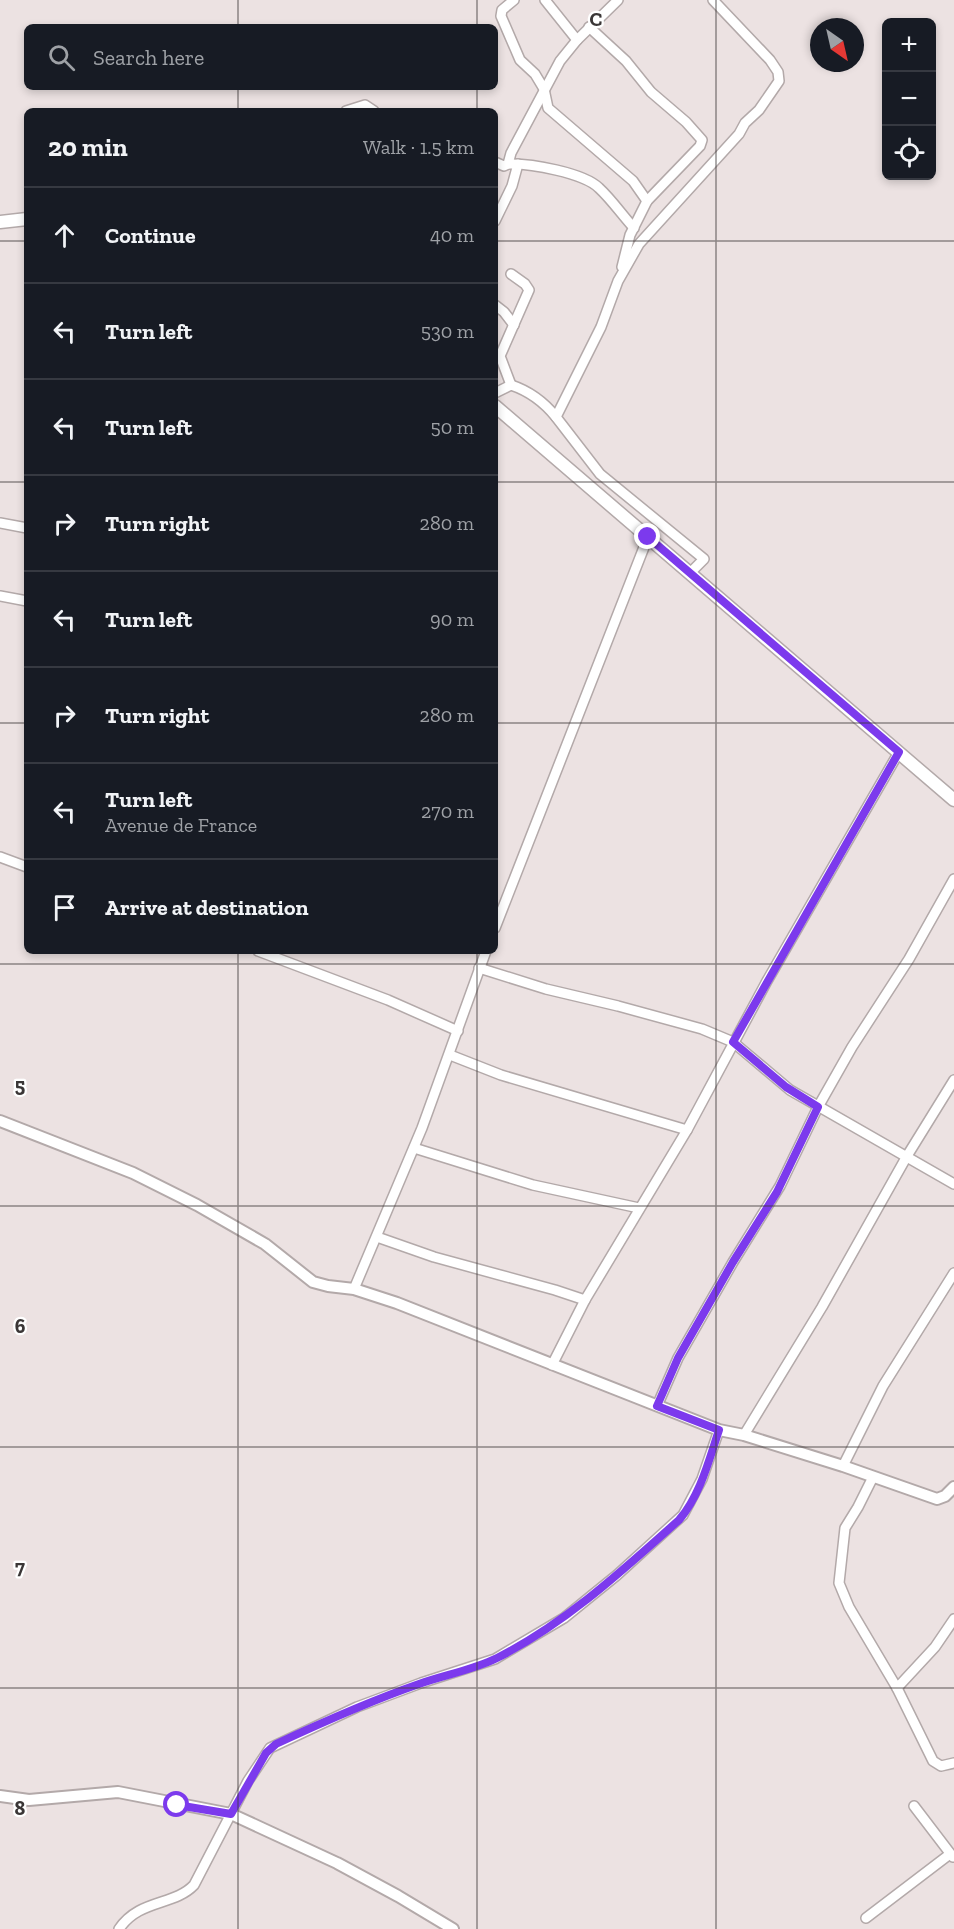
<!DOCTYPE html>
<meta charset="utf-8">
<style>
:root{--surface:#171b24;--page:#242831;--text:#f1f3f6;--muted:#9ea1a6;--line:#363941}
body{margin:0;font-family:"Zilla Slab",serif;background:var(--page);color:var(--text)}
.controls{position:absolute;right:18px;top:18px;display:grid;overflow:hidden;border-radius:9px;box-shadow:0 3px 9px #0003}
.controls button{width:54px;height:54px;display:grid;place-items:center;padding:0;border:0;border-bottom:2px solid var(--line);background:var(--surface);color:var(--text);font:30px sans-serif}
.compass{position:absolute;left:810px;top:18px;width:54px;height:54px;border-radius:50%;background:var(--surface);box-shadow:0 3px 9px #0003;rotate:146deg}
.stop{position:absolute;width:18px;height:18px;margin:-14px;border:4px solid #7c3aed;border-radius:50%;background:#fff}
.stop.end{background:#7c3aed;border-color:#fff;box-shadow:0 2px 6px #0008}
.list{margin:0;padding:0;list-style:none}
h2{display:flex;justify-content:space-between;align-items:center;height:78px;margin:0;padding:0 24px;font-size:26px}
h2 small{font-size:20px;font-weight:400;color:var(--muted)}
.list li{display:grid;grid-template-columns:39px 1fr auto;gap:18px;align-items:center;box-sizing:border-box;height:96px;padding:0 24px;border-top:2px solid var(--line)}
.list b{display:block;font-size:22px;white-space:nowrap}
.list p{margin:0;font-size:20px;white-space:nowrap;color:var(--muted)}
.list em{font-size:20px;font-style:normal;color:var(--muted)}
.icon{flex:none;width:33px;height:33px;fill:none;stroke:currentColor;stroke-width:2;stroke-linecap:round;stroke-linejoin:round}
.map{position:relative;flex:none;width:954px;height:1929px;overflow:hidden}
.search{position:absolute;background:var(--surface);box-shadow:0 3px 9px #0003;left:24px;top:24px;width:474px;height:66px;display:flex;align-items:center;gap:15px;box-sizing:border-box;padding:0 21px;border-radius:9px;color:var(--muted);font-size:22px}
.panel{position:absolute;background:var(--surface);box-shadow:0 3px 9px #0003;left:24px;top:108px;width:474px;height:846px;border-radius:9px}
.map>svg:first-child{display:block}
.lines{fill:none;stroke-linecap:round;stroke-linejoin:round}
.minor-casing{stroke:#b3a9a9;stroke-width:12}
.tertiary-casing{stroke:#b3a9a9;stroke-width:14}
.secondary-casing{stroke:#b3a9a9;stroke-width:15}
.minor{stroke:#fff;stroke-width:9}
.tertiary{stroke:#fff;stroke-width:10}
.secondary{stroke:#fff;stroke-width:12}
.route{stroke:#7c3aed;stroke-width:8}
.grid{fill:none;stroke:#3a3636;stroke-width:1.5;stroke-opacity:0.55}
.grid-label{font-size:20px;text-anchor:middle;font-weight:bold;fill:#3a3636;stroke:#fff;stroke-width:4.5;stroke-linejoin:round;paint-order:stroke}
</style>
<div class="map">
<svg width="954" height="1929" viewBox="0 0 954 1929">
<rect width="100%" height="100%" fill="#ece2e2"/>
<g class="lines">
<g class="minor-casing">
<g id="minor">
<polyline points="514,0 502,10 501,16 520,60 535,74 544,89 548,108 633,181 647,201"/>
<polyline points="545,0 577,40"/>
<polyline points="589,27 626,61 651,92 686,122 702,140 700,146 647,201 630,235 622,267"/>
<polyline points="346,111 365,105 374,111"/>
<polyline points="495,162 504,166 508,164 511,153 560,61 577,40 618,0"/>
<path d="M508,164C530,163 584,173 599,188C612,200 622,215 634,228"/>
<polyline points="495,221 512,186 518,164"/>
<polyline points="495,305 504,312 514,325"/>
<polyline points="511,385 500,356 529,290 525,284 511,274"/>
<path d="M495,393L511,385C529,391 544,402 556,417"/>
<polyline points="0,523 27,528"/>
<polyline points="690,573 704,559 600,474 556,417 601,327 618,281 639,244 739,134 745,123 759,110 779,81 778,72 770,60 713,0"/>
<polyline points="0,596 27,601"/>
<polyline points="0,857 27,867"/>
<polyline points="495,928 648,537"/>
<polyline points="258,951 388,1000 458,1031"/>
<polyline points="479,968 546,989 618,1006 702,1029 733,1042 790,1090 954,1184"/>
<polyline points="450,1055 501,1075 687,1130"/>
<polyline points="414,1148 533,1185 639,1208"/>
<polyline points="377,1237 434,1257 555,1290 585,1300"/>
<polyline points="354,1289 422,1128 486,951"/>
<polyline points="552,1365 585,1300 687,1130 767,981 899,752"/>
<polyline points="657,1406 678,1358 733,1262 780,1186 818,1107 852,1047 909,959 954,879"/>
<polyline points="744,1435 822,1307 907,1156 954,1080"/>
<polyline points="843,1466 883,1386 954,1273"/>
<polyline points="873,1477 858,1507 845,1528 839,1583 849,1607 897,1688 933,1761 941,1766 954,1763"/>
<polyline points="897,1688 935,1647 954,1619"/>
<polyline points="914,1806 953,1857"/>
<polyline points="866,1918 950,1854"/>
<path d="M119,1929C139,1899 174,1906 194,1885L248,1781L270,1748L357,1707L421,1683L495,1659L564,1618L617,1575L683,1515L702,1479L719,1430"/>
</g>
</g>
<g class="tertiary-casing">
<g id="tertiary">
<polyline points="0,1121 133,1173 197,1205 265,1244 313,1282 328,1286 354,1289 397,1303 719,1430 744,1435 843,1466 937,1499 945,1496 954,1487"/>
<polyline points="0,1796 29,1800 118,1792 231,1814 337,1863 398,1896 453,1929"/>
</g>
</g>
<g class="secondary-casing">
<g id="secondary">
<polyline points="0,222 27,219"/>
<polyline points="495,406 954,800"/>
</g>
</g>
<use href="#minor" class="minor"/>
<use href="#tertiary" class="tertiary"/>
<use href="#secondary" class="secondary"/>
</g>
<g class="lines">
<path class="route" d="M177,1805L231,1814L266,1753L276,1744C323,1722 370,1701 419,1684C444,1675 473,1670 497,1658C566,1623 622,1571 679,1520C700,1496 709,1460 719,1430L657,1406L678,1358L733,1262L777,1192L818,1107L786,1087L733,1042L899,752L648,537"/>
</g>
<path class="grid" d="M238,0V27M477,0V27M716,0V1929M238,87V111M477,87V111M0,241H27M495,241H954M0,482H27M495,482H954M0,723H27M495,723H954M238,951V1929M477,951V1929M0,964H954M0,1206H954M0,1447H954M0,1688H954"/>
<g class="grid-label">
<text x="596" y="26">C</text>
<text x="20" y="1092">5</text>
<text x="20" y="1333">6</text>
<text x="20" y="1574">7</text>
<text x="20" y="1815">8</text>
</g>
</svg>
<div class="controls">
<button>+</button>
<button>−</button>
<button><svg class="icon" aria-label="locate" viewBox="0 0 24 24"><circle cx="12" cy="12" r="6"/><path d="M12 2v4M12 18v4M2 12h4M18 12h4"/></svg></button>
</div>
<svg class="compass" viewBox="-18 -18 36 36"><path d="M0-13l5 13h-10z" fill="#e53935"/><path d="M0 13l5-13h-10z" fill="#9ea1a6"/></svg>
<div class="stop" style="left:177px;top:1805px"></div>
<div class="stop end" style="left:648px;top:537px"></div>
<div class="search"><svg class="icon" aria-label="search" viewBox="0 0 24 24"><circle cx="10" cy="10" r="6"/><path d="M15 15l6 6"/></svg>Search here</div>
<section class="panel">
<h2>20 min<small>Walk · 1.5 km</small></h2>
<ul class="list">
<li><svg class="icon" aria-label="ahead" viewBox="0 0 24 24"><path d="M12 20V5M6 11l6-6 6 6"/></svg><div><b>Continue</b></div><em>40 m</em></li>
<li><svg class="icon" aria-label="left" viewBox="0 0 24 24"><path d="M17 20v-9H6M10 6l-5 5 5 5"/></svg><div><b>Turn left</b></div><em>530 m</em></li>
<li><svg class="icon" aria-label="left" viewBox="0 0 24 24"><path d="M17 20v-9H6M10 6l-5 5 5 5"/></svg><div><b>Turn left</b></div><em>50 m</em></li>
<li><svg class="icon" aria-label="right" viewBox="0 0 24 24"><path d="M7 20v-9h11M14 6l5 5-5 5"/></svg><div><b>Turn right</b></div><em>280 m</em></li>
<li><svg class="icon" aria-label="left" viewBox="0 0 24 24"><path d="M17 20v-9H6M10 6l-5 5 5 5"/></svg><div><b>Turn left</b></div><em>90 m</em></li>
<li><svg class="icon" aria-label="right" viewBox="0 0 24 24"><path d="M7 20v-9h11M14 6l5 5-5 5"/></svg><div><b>Turn right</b></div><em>280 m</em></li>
<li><svg class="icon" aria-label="left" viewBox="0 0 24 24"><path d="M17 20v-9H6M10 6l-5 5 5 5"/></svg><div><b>Turn left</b><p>Avenue de France</p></div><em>270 m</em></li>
<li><svg class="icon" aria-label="arrive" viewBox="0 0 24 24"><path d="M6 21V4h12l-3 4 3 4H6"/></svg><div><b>Arrive at destination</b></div></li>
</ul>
</section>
</div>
